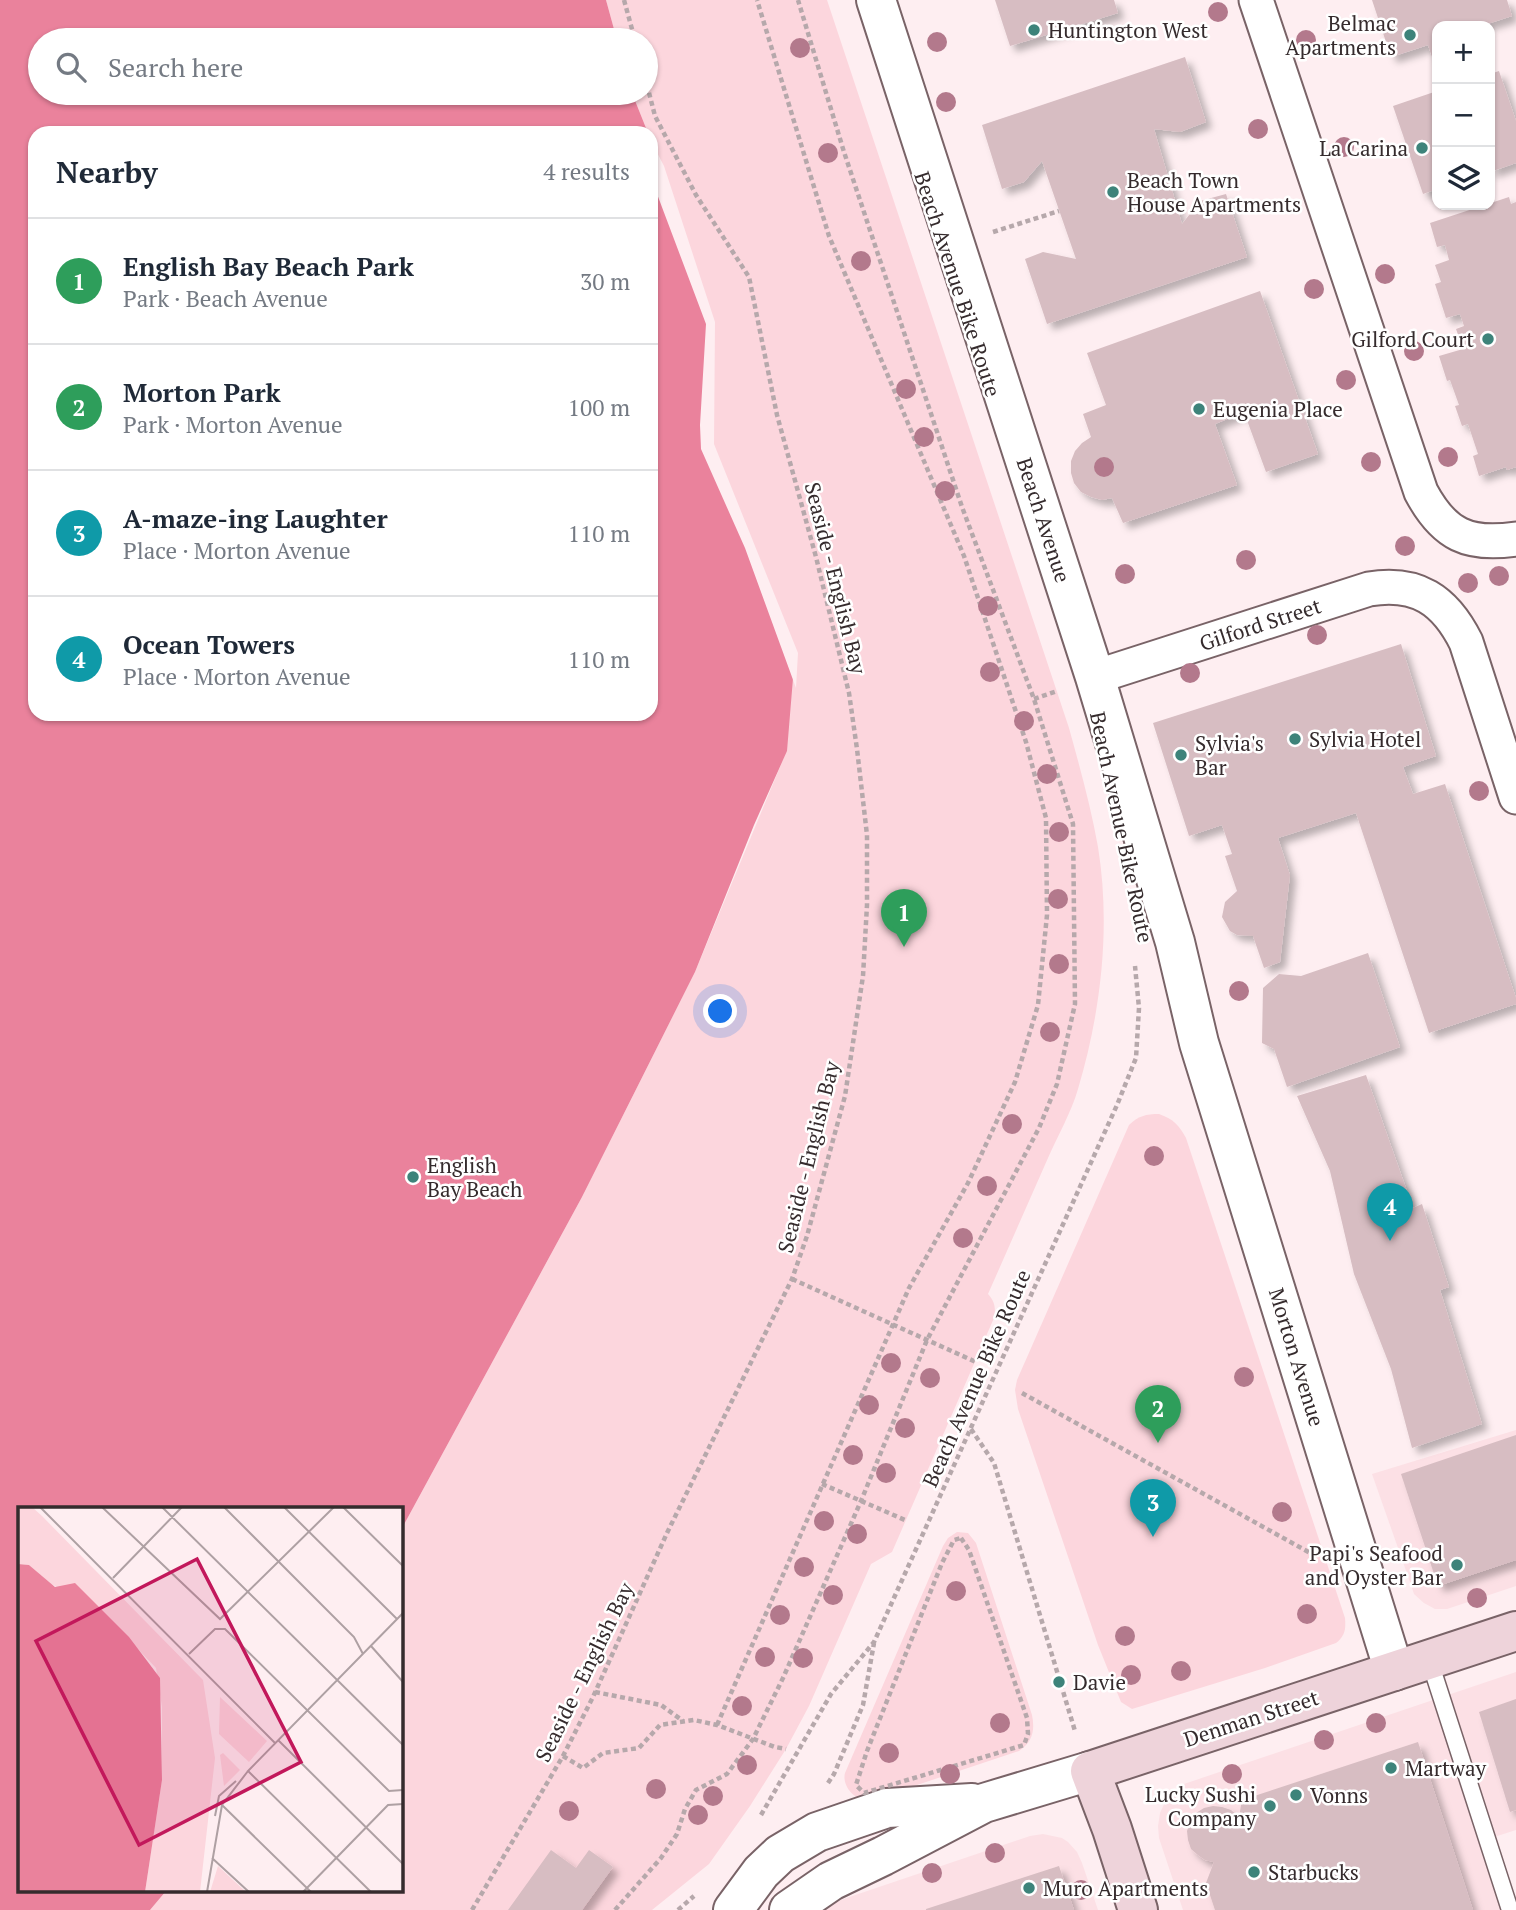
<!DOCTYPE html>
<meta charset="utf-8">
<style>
:root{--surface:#fff;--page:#f2f2f3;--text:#1f2937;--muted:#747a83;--line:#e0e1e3;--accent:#0b8043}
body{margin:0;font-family:"PT Serif",serif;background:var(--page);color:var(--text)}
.controls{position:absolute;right:21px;top:21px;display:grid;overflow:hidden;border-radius:14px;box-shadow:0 2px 5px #0004}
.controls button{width:63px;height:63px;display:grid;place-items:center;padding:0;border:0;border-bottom:2px solid var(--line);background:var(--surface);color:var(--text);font:35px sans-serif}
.you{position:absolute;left:721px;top:1012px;width:24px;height:24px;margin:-18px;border:5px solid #fff;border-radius:50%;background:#1a73e8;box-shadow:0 0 0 10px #1a73e833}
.badge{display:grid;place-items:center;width:46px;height:46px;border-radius:50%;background:var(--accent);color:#fff;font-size:23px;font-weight:700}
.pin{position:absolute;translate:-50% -58px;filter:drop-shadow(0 2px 4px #0008)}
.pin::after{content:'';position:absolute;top:37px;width:24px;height:21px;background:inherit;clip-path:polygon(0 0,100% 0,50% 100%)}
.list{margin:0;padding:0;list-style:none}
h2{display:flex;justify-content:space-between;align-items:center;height:91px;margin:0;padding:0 28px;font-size:30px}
h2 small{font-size:23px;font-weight:400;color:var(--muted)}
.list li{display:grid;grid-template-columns:46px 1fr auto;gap:21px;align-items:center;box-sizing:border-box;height:126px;padding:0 28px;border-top:2px solid var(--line)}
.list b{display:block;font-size:26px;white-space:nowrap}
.list p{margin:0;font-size:23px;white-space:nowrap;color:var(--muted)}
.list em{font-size:23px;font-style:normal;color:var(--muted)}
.icon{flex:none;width:38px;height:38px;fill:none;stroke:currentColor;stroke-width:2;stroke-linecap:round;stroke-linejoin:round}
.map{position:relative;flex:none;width:1516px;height:1910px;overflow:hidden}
.search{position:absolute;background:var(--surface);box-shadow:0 2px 5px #0004;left:28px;top:28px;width:630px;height:77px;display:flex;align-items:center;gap:18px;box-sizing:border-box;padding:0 24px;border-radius:38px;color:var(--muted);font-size:26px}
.panel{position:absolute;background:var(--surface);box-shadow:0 2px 5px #0004;left:28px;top:126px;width:630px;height:595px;border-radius:21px}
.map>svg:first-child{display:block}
.built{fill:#fce0e5}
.green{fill:#fcd6dd}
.water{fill:#ea829c}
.pier{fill:#feeef1}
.building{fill:#d7bdc2;filter:url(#shadow)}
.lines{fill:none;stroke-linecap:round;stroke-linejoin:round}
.service-casing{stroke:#796367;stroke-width:19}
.minor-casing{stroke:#796367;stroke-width:37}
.tertiary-casing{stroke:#796367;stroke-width:42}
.secondary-casing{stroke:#796367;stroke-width:42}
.path{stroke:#b6a8ab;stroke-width:4.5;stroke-dasharray:5 3.5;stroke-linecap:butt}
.service{stroke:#fff;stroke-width:16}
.minor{stroke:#fff;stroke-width:33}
.tertiary{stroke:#fff;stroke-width:38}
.secondary{stroke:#eed3da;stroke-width:38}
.tree{fill:#b3798c}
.poi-dot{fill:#3d837a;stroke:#fff;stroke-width:2.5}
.labels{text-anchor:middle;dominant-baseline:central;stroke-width:5;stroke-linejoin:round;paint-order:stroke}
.poi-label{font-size:21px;fill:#352b2d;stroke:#fff;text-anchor:start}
.street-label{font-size:21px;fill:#352b2d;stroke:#fff}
.inset-road{fill:none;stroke:#aea0a3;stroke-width:2}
.view{fill:#c2185b;fill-opacity:0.15;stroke:#c2185b;stroke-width:3.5}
.inset-edge{fill:none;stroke:#352b2d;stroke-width:3.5}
</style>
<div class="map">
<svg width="1516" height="1910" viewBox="0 0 1516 1910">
<defs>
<filter id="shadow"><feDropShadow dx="6" dy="6" stdDeviation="3.5" flood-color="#0004"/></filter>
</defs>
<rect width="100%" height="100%" fill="#feeef1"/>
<g class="built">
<polygon points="1516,1430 1516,1586 1447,1609 1435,1609 1424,1603 1414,1594 1410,1582 1372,1474"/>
<polygon points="1516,1672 1516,1830 1488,1839 1510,1910 1183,1910 1159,1838 1158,1826 1160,1813 1166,1800 1181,1785"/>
<polygon points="1043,1834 1062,1838 1068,1842 1077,1852 1082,1863 1098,1910 811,1910 1030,1836"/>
</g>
<g class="green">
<path d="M606,0H827L1069,728C1080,768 1091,807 1098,847C1111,927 1101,1012 1078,1089C1071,1113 1058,1135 1048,1158C1028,1203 1008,1249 988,1294C995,1302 996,1308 994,1318L892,1552L871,1564L809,1706L786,1749L750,1806L709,1864L652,1910H150L166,1891H401V1530L582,1197L695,972L787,750L710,445L656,154L651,141V133H648L632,93H646V40H617Z"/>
<path d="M1159,1114C1173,1119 1179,1125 1186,1138L1345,1618C1346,1629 1345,1636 1336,1643L1265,1668L1132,1709L1121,1702L1098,1645L1018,1409L1015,1390L1017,1380L1129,1125C1138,1116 1146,1114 1159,1114Z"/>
<path d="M957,1532L968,1533L976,1543L1032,1715C1035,1730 1033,1742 1019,1751L875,1799C871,1799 867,1800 863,1799C852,1798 842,1784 845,1773L943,1546L948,1538Z"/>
</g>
<polygon class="water" points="0,0 606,0 617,40 40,40 40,93 632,93 648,133 35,133 35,714 651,714 651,141 711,322 710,445 795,654 787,751 754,825 695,972 582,1197 401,1530 401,1509 19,1509 19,1891 166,1891 150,1910 0,1910"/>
<polygon class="pier" points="651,141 664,166 715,322 714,444 798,653 796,688 745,548 701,449 700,425 706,324 651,178"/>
<g class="building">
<polygon points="995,0 1114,0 1118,13 1010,46"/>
<polygon points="1372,0 1507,0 1512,16 1481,26 1437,26 1437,62 1434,63 1428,45 1391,57"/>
<polygon points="1185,57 1206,122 1180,132 1154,129 1182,224 1200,201 1226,194 1247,257 1047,324 1025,259 1043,252 1076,259 1042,161 1024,182 1002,189 982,125"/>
<polygon points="1499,71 1516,121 1516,163 1490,172 1490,74"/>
<polygon points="1437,91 1437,189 1423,194 1393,106"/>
<polygon points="1509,197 1511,204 1516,202 1516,467 1507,470 1506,467 1479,476 1473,456 1478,454 1468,424 1462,426 1455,406 1459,405 1450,380 1447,381 1439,356 1463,349 1456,329 1464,326 1460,314 1446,318 1435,284 1441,282 1435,265 1449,260 1445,245 1437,247 1430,223"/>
<polygon points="1260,291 1318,454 1266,472 1244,412 1215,424 1237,485 1123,523 1112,498 1102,500 1091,497 1081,492 1074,483 1071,473 1071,461 1075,451 1082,443 1091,437 1083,414 1106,405 1087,353"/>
<polygon points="1401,644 1436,756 1403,767 1413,794 1445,784 1516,998 1516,1004 1429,1033 1356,813 1278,838 1290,875 1280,962 1264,968 1253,936 1237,935 1230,931 1222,917 1225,902 1237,891 1225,856 1232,854 1222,825 1189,836 1153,723"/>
<polygon points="1368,953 1400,1047 1287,1087 1274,1049 1262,1043 1263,988 1279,974 1301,976"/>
<polygon points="1366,1075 1413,1208 1422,1204 1449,1287 1440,1290 1482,1424 1412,1448 1391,1369 1354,1274 1330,1171 1297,1096"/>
<polygon points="1516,1435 1516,1560 1438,1586 1401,1474"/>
<polygon points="1516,1699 1516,1810 1510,1812 1479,1712"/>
<polygon points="1418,1742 1473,1910 1215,1910 1206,1883 1214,1862 1205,1860 1198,1855 1191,1849 1188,1840 1187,1831 1190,1822 1196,1813 1204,1808 1213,1806 1222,1807 1231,1810 1239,1817 1242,1800"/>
<polygon points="551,1850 576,1868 589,1850 613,1867 582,1910 508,1910"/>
<polygon points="1059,1866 1074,1910 926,1910 926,1909"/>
</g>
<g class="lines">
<g class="service-casing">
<polyline id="service" points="1429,1659 1510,1910"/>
</g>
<g class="minor-casing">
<g id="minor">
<path d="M1256,0L1421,492C1444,535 1468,546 1516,539"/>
<path d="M1095,677L1369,589C1417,581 1445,600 1466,642L1516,797"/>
</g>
</g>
<g class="tertiary-casing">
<g id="tertiary">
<polyline points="876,0 1095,677 1175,942 1199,1043 1394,1671"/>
<polyline points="733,1910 761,1872 780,1854 817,1832 887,1808 972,1803"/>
<polyline points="789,1910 831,1881 883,1856 984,1803 1090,1771"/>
</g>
</g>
<g class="secondary-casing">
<polyline id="secondary" points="1138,1910 1112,1829 1090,1771 1516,1631"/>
</g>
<g class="path">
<polyline points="624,0 635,40"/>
<polyline points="993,232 1059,211"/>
<polyline points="1034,699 1057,691"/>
<polyline points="792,1279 976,1362"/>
<polyline points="1022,1393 1312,1554"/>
<polyline points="971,1429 994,1463 1075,1731"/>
<polyline points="822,1484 905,1520"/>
<polygon points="961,1538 969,1550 1027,1718 1028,1734 1024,1745 864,1793 856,1785 867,1751 942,1563 954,1540"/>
<polyline points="595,1692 661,1705 683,1721"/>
<polyline points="717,1725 909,1288 968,1183 1015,1082 1038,1005 1047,915 1046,818 1026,742 964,556 829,236 757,0"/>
<polyline points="563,1756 583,1768 603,1753 639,1748 660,1725 694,1720 717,1725 775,1747 786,1749"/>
<polyline points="828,1783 834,1774 863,1705 874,1643"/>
<polyline points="761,1815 831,1694 874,1642 1117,1105 1136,1058 1139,1008 1135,966"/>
<polyline points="472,1910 563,1756 593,1697 667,1533 792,1279 807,1236 845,1096 863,976 867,905 867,835 857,749 849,693 816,557 777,415 749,277 696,195 655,116 646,81"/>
<polyline points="615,1910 661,1858 677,1834 685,1809 696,1790 727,1774 753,1739 783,1678 861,1501 927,1340 1039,1128 1057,1084 1075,1004 1073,824 1034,699 962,507 844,152 798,0"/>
<polyline points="678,1910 694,1896"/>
</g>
<use href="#service" class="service"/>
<use href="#minor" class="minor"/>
<use href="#tertiary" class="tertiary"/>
<use href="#secondary" class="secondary"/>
</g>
<g class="tree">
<circle cx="1218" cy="12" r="10"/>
<circle cx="1306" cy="40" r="10"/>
<circle cx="937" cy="42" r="10"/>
<circle cx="800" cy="48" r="10"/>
<circle cx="946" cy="102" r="10"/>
<circle cx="1258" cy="129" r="10"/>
<circle cx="1344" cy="147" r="10"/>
<circle cx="828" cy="153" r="10"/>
<circle cx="861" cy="261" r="10"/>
<circle cx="1385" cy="274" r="10"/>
<circle cx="1314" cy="289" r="10"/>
<circle cx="1414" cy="351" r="10"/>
<circle cx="1346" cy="380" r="10"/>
<circle cx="906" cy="389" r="10"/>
<circle cx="924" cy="437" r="10"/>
<circle cx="1448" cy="457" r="10"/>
<circle cx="1371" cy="462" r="10"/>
<circle cx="1104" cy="467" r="10"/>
<circle cx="945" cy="491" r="10"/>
<circle cx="1405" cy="546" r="10"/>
<circle cx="1246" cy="560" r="10"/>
<circle cx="1125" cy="574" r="10"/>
<circle cx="1499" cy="576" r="10"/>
<circle cx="1468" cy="583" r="10"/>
<circle cx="988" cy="606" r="10"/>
<circle cx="1317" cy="635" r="10"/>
<circle cx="990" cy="672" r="10"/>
<circle cx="1190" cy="673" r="10"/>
<circle cx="1024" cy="721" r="10"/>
<circle cx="1047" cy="774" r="10"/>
<circle cx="1479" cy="791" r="10"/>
<circle cx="1059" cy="832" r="10"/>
<circle cx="1058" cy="899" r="10"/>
<circle cx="1059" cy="964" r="10"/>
<circle cx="1239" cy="991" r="10"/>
<circle cx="1050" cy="1032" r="10"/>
<circle cx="1012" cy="1124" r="10"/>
<circle cx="1154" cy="1156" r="10"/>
<circle cx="987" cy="1186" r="10"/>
<circle cx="963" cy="1238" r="10"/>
<circle cx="891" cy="1363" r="10"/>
<circle cx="1244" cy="1377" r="10"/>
<circle cx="930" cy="1378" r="10"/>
<circle cx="869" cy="1405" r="10"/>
<circle cx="1153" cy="1417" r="10"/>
<circle cx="905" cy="1428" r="10"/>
<circle cx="853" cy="1455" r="10"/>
<circle cx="886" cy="1473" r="10"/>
<circle cx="1282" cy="1512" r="10"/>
<circle cx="824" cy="1521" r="10"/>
<circle cx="857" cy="1534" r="10"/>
<circle cx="804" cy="1567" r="10"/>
<circle cx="956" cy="1591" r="10"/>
<circle cx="833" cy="1595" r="10"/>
<circle cx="1477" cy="1598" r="10"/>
<circle cx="1307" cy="1614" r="10"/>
<circle cx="780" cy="1615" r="10"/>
<circle cx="1125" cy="1636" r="10"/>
<circle cx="765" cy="1657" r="10"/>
<circle cx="803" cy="1658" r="10"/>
<circle cx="1181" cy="1671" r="10"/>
<circle cx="1131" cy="1675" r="10"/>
<circle cx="742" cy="1706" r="10"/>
<circle cx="1000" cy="1723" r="10"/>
<circle cx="1376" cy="1723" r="10"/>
<circle cx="1324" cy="1740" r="10"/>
<circle cx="889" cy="1753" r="10"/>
<circle cx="747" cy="1765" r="10"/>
<circle cx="950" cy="1774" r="10"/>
<circle cx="1232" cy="1774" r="10"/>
<circle cx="656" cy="1789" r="10"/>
<circle cx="713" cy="1796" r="10"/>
<circle cx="569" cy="1811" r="10"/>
<circle cx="698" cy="1815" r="10"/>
<circle cx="995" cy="1853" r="10"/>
<circle cx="932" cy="1873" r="10"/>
<circle cx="1081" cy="1890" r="10"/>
</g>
<g class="poi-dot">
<circle cx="1034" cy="30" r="7"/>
<circle cx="1410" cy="35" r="7"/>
<circle cx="1422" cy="148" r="7"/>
<circle cx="1113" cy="192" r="7"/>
<circle cx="1488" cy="339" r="7"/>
<circle cx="1199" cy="409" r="7"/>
<circle cx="1295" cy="739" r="7"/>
<circle cx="1181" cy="755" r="7"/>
<circle cx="413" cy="1177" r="7"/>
<circle cx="1457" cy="1565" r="7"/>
<circle cx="1059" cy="1682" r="7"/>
<circle cx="1391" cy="1768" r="7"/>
<circle cx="1296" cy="1795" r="7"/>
<circle cx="1270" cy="1806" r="7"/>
<circle cx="1254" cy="1872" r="7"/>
<circle cx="1029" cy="1888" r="7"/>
</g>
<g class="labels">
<g class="poi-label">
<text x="1396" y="23" text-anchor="end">Belmac<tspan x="1396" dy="24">Apartments</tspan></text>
<text x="1048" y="30">Huntington West</text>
<text x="1408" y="148" text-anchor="end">La Carina</text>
<text x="1127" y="180">Beach Town<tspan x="1127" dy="24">House Apartments</tspan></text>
<text x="1474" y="339" text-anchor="end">Gilford Court</text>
<text x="1213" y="409">Eugenia Place</text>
<text x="1309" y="739">Sylvia Hotel</text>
<text x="1195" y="743">Sylvia's<tspan x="1195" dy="24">Bar</tspan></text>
<text x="427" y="1165">English<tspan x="427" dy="24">Bay Beach</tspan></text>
<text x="1443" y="1553" text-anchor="end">Papi's Seafood<tspan x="1443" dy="24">and Oyster Bar</tspan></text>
<text x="1073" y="1682">Davie</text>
<text x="1405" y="1768">Martway</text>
<text x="1256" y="1794" text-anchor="end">Lucky Sushi<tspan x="1256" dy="24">Company</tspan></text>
<text x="1310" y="1795">Vonns</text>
<text x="1268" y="1872">Starbucks</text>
<text x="1043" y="1888">Muro Apartments</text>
</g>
<g class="street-label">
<text transform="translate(958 284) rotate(72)">Beach Avenue Bike Route</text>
<text transform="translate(1044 520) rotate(72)">Beach Avenue</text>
<text transform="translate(836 578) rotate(76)">Seaside - English Bay</text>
<text transform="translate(1260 624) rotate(-18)">Gilford Street</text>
<text transform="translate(1122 827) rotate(78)">Beach Avenue Bike Route</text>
<text transform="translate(808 1157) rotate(-76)">Seaside - English Bay</text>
<text transform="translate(1297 1357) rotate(73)">Morton Avenue</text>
<text transform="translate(976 1378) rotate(-66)">Beach Avenue Bike Route</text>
<text transform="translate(584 1672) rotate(-64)">Seaside - English Bay</text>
<text transform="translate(1251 1718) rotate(-18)">Denman Street</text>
</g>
</g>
<g transform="translate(18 1507)">
<rect width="385" height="385" fill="#feeef1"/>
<path d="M0,0H14L24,9L185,173L197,251L182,385H127L144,273V200L138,161L82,102L33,77L11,58L0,57ZM202,190L249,234L231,255L201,227ZM205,246L222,263L206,279L202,248ZM200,359L228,385H192Z" fill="#fcd6dd"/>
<path d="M0,57L11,58L37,80L57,76L111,130L142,171L144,273L127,385H0Z" fill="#ea829c"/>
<path class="inset-road" d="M22,0L257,236M84,0L202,112L316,0M144,0L385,238M206,0L336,130L345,147M266,0L379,112M325,0L385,59M95,71L164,0M353,139L385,175M171,147L197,122H207L371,284L385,283M260,233L385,357M204,298L293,385M197,309L201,289L218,274M194,351L231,385M189,385L204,298L230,264M285,385L370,298L385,297M353,385L230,264L385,106"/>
<path class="view" d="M179,52L283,255L121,338L18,134Z"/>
<rect width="385" height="385" class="inset-edge"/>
</g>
</svg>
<div class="controls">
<button>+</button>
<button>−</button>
<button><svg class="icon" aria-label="layers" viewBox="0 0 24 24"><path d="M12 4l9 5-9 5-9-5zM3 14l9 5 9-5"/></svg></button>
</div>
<div class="you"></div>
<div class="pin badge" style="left:904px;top:947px;background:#2e9e5b">1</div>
<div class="pin badge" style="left:1158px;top:1443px;background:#2e9e5b">2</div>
<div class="pin badge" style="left:1153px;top:1537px;background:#0f9aa8">3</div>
<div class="pin badge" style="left:1390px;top:1241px;background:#0f9aa8">4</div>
<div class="search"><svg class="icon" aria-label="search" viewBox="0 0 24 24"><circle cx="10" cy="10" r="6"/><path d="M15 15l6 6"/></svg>Search here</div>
<section class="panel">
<h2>Nearby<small>4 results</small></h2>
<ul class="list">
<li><span class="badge" style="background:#2e9e5b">1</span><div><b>English Bay Beach Park</b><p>Park · Beach Avenue</p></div><em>30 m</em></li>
<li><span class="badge" style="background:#2e9e5b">2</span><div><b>Morton Park</b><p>Park · Morton Avenue</p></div><em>100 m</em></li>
<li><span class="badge" style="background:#0f9aa8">3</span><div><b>A-maze-ing Laughter</b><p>Place · Morton Avenue</p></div><em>110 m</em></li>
<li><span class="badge" style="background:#0f9aa8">4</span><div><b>Ocean Towers</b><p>Place · Morton Avenue</p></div><em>110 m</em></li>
</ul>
</section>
</div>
